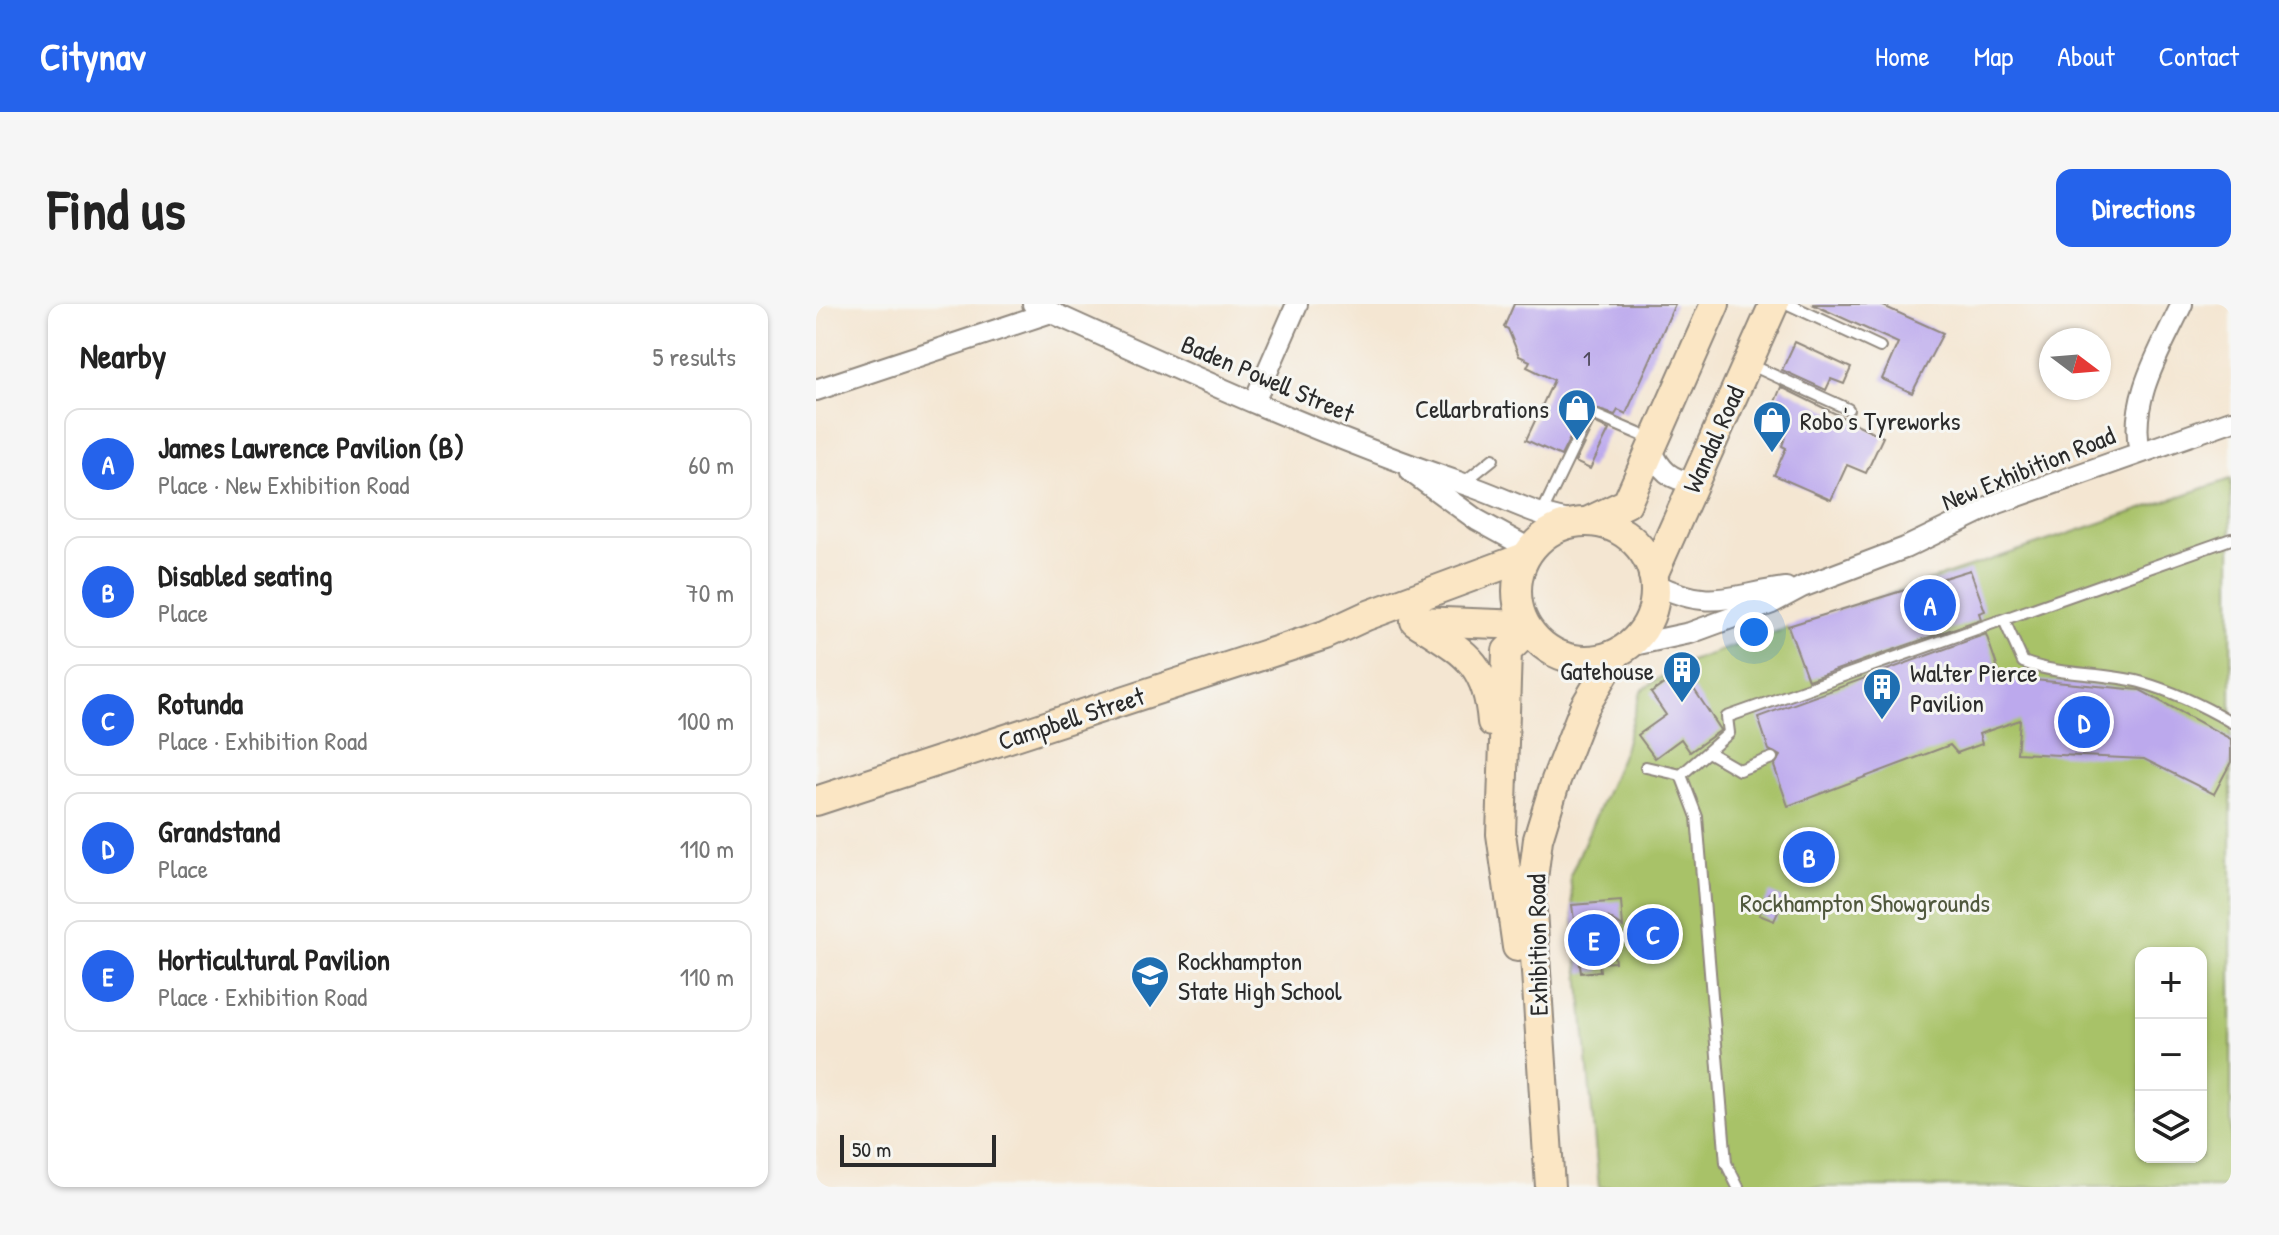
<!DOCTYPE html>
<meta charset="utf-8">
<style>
:root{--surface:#fff;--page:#f6f6f6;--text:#222;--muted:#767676;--line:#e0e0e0;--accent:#2563eb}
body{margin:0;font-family:"Patrick Hand",sans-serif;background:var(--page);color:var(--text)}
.controls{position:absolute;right:24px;bottom:24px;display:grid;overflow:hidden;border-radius:16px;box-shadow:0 2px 6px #0004}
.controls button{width:72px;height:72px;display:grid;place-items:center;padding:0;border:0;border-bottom:2px solid var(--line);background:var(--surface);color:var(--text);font:40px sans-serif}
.compass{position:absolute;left:1223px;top:24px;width:72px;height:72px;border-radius:50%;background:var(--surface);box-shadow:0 2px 6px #0004;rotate:106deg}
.scale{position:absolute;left:24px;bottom:20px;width:156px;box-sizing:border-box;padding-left:8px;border:4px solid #2b2b2b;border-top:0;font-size:22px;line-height:28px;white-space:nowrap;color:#2b2b2b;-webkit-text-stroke:6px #f6f6f2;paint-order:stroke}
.you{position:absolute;left:938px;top:328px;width:28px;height:28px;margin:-20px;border:6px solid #fff;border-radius:50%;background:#1a73e8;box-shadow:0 0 0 12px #1a73e833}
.badge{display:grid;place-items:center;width:52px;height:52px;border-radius:50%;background:var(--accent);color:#fff;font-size:26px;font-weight:700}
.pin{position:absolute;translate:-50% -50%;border:4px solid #fff;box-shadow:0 2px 8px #0006}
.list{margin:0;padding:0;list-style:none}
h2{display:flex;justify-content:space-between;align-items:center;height:104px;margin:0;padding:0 32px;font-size:34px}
h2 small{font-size:26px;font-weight:400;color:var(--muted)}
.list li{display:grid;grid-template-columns:52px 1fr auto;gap:24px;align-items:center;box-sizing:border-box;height:112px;margin:0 16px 16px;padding:0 16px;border:2px solid var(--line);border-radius:16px}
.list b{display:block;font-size:30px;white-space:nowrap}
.list p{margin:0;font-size:26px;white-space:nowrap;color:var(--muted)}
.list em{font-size:26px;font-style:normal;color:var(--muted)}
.icon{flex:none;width:44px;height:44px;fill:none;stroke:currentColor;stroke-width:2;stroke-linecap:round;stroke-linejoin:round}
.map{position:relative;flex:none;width:1415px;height:883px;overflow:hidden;border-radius:16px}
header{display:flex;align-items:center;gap:48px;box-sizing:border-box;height:112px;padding:0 40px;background:var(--accent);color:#fff}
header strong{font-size:38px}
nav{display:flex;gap:44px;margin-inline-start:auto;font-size:28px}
.intro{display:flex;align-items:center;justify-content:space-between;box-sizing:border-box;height:192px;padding:0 48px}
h1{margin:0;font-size:56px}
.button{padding:20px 36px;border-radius:16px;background:var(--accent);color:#fff;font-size:28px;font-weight:700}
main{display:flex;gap:48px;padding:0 48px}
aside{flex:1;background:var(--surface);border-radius:16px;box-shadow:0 2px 6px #0004}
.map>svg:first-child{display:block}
.green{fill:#a8c268;stroke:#6a764a;stroke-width:2;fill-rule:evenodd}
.building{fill:#bca9ed}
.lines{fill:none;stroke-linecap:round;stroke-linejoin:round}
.lane-casing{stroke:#90887e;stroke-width:14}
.street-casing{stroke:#90887e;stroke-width:24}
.secondary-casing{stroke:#90887e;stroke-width:32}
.lane{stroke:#fff;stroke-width:10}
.street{stroke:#fff;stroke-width:20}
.secondary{stroke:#fbe6c4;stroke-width:28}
.labels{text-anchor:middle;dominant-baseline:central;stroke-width:6;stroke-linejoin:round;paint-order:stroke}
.number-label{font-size:22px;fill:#4f4a5c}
.street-label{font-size:26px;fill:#2b2b2b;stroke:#f6f6f2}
.poi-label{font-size:26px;fill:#2b2b2b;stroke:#f6f6f2;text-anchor:start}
.park-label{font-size:26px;fill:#50583d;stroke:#f6f6f2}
</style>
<header>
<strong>Citynav</strong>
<nav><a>Home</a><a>Map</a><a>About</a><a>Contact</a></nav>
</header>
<div class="intro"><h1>Find us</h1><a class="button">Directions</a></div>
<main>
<aside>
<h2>Nearby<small>5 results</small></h2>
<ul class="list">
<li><span class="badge">A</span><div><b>James Lawrence Pavilion (B)</b><p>Place · New Exhibition Road</p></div><em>60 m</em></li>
<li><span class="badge">B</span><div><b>Disabled seating</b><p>Place</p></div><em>70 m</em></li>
<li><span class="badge">C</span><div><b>Rotunda</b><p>Place · Exhibition Road</p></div><em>100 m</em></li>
<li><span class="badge">D</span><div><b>Grandstand</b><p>Place</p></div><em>110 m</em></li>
<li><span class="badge">E</span><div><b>Horticultural Pavilion</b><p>Place · Exhibition Road</p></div><em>110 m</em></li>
</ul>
</aside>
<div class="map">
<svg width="1415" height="883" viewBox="0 0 1415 883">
<rect width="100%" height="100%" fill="#f6f6f2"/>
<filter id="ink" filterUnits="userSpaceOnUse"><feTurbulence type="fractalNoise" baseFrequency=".0125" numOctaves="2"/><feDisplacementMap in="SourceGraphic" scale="16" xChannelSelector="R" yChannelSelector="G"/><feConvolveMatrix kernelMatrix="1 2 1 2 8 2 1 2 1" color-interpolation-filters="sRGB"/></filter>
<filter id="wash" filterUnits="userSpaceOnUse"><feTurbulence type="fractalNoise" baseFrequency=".006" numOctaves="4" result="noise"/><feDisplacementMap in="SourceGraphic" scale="32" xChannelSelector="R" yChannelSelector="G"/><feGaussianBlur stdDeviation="1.8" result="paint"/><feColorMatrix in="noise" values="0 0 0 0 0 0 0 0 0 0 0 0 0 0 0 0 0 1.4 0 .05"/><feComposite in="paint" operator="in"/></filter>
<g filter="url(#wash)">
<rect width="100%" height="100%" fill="#f4e6d2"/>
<path class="green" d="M1415,175V883H783L754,572L808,446L825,387L862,361ZM1325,649H1385V853H1325Z"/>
<g id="blocks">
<g class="building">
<polygon points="698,0 859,0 810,110 802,106 799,111 770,102 745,152 710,136 738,76 711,63 714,57 703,52 692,25 688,23"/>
<polygon points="996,0 1063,0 1127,29 1096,89 1066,75 1082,39"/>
<polygon points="979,38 1035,64 1028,80 1015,75 1010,86 966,66"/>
<polygon points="965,83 1067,133 1050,169 1031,161 1015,196 958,171 970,144 966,142 975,117 955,108"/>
<polygon points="778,119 793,126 774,165 759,158"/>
<polygon points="1154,266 1169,307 1163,309 1165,315 992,376 972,322"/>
<polygon points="1170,330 1185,373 1324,386 1415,435 1415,458 1398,490 1328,455 1201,449 1204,416 1163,430 1166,440 1141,449 1134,441 972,502 958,462 964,452 953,446 942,413"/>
<polygon points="866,367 905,426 874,448 865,435 839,454 822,431 850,411 835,389"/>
<polygon points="1002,534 1012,546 985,573 973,561"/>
<polygon points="954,588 968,595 958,617 943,611"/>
<polygon points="805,597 807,623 793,614 799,658 783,659 784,667 765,669 756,601"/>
<polygon points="841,618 848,624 849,633 843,641 835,642 821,633 831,619"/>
</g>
</g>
</g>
<g filter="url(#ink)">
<use href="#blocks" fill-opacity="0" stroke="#90887e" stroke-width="2"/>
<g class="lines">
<g class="lane-casing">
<g id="lane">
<polyline points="972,0 1064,43"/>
<polyline points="933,60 1032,105"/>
<polyline points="647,179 677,155"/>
<polyline points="725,211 774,109 837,136"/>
<path d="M1188,316L1207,358C1245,372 1285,368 1324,378C1356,387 1386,401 1415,418"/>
<polyline points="892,448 923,466 956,454"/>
<polyline points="830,463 865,471 913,429 911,413 1415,235"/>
<polyline points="865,471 881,513 910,859 922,883"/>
</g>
</g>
<g class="street-casing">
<g id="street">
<path d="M217,0C360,65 503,131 651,181C688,193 722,214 761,218"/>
<polyline points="0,86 235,8"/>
<polyline points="438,98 481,0"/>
<path d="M835,145C844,165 855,178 878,177"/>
<path d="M1324,148C1312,96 1345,45 1366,0"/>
<polyline points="595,168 661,216 714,245"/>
<path d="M839,280C896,308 913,291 970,284"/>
<polyline points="813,342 874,329 956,299 986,283 1089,244 1182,199 1415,117"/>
</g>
</g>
<g class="secondary-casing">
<g id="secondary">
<polyline points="773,217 811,199 899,0"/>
<circle cx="770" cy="287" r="69"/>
<polyline points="837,271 958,0"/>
<path d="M599,317C647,348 671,357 676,418"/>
<polyline points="601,317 709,321"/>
<polyline points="0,497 509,331 550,312 709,253"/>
<polyline points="701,643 685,530 691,347 712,327"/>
<polyline points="734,883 715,591 722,535 740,476 768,404 800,350"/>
</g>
</g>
<use href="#lane" class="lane"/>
<use href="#street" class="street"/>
<use href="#secondary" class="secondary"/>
</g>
</g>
<defs>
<g id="shop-pin" transform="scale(2)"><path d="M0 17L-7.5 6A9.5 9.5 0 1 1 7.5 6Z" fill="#1f6fb2" stroke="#f6f6f2"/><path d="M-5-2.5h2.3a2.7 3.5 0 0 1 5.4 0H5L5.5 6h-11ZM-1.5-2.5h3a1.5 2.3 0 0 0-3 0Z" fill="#fff"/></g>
<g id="building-pin" transform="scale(2)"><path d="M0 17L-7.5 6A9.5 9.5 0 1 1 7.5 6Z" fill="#1f6fb2" stroke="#f6f6f2"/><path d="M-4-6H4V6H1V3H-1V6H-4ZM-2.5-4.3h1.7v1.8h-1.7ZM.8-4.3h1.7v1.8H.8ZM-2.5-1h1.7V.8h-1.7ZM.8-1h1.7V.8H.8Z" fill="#fff"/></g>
<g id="school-pin" transform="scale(2)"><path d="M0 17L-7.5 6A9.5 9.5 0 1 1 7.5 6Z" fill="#1f6fb2" stroke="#f6f6f2"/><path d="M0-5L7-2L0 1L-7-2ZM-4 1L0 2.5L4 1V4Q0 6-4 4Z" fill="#fff"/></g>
</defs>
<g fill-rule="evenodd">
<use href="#shop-pin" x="761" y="104"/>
<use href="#shop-pin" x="956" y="116"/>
<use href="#building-pin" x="866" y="366"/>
<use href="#building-pin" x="1066" y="383"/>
<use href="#school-pin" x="334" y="671"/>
</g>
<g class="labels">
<g class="number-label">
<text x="771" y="54">1</text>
</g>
<g class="street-label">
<text transform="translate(452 74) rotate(23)">Baden Powell Street</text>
<text transform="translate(897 135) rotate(-66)">Wandal Road</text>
<text transform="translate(1212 164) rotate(-22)">New Exhibition Road</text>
<text transform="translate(255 414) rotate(-18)">Campbell Street</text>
<text transform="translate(721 641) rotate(-91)">Exhibition Road</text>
</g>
<g class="poi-label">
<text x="733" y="104" text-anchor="end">Cellarbrations</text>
<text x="984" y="116">Robo's Tyreworks</text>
<text x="838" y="366" text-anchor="end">Gatehouse</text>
<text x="1094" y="368">Walter Pierce<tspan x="1094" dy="30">Pavilion</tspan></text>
<text x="362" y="656">Rockhampton<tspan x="362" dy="30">State High School</tspan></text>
</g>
<g class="park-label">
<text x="1049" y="598">Rockhampton Showgrounds</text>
</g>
</g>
</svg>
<div class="controls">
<button>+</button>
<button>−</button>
<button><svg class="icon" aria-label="layers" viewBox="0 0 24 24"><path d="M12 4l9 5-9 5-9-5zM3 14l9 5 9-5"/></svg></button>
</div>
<svg class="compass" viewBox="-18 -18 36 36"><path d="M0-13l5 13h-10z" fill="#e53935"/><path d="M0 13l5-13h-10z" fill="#767676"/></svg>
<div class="scale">50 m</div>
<div class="you"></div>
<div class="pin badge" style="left:1114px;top:301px">A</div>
<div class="pin badge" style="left:993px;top:553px">B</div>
<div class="pin badge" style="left:837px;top:630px">C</div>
<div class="pin badge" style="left:1268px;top:418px">D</div>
<div class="pin badge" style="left:778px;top:636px">E</div>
</div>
</main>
